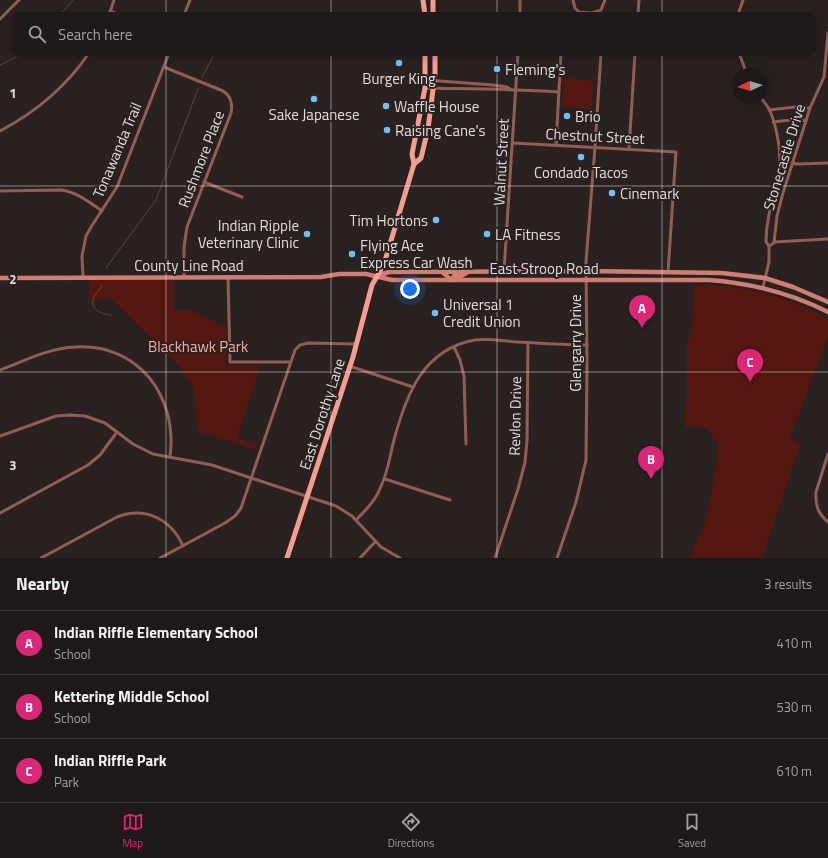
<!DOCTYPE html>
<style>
:root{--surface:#1e1918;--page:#2b2625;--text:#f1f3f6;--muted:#a1a0a2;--line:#3c3837;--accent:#db2777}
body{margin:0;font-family:"Titillium Web",sans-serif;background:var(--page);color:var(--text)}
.compass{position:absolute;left:732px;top:68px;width:36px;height:36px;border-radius:50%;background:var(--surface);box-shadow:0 2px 10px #0003;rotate:266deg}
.you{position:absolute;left:410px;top:289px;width:14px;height:14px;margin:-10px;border:3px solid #fff;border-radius:50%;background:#1a73e8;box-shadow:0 0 0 6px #1a73e833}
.badge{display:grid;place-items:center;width:26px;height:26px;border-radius:50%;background:var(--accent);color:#fff;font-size:13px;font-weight:700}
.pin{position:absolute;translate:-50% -33px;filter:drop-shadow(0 1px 2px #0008)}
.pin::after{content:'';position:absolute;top:21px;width:14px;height:12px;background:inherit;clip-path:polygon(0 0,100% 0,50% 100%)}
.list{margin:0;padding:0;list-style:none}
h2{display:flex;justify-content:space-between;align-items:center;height:52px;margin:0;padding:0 16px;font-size:17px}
h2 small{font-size:13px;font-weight:400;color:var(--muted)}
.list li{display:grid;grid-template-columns:26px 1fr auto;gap:12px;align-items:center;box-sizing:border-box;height:64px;padding:0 16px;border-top:1px solid var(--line)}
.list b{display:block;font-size:15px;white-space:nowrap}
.list p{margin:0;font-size:13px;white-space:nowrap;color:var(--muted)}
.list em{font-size:13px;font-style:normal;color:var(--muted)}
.icon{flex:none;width:22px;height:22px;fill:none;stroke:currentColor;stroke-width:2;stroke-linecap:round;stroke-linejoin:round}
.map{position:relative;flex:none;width:828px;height:558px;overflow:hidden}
.search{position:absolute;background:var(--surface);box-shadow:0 2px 10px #0003;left:12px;right:12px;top:12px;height:44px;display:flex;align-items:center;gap:10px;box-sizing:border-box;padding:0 14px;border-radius:8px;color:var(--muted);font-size:15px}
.sheet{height:244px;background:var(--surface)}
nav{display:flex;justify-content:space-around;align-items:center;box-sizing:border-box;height:56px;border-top:1px solid var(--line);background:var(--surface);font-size:11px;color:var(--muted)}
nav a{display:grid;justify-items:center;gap:2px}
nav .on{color:var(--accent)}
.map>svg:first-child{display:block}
.green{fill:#531710}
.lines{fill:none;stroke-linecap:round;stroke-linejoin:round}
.stream{stroke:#5f4242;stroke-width:1}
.street{stroke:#915d55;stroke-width:3}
.secondary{stroke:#d07e71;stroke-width:4.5}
.primary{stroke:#f49e91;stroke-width:5}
.grid{fill:none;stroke:#e1dcdb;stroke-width:1;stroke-opacity:0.55}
.poi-dot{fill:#72c1f5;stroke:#282120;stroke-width:1.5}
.labels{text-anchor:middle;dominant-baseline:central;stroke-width:4;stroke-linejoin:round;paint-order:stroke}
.poi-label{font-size:15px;fill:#e1dcdb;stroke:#282120;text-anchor:start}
.street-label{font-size:15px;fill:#e1dcdb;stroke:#282120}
.park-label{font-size:15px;fill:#feac9f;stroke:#282120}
.grid-label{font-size:13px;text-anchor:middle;font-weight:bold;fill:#e1dcdb;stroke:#282120;stroke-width:4;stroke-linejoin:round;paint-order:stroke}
</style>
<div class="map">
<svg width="828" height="558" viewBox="0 0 828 558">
<rect width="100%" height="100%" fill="#282120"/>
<g class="green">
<polygon points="564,78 594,81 591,109 562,107"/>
<polygon points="89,280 173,280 174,310 189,310 226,327 226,366 260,366 237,438 258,445 256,450 197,431 194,388 179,366 109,297 90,304"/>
<path d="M694,285C741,285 787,296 828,318V337L790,437L800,445L762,558H689L706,521L718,455L719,445L705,427H685L687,398V338H691Z"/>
</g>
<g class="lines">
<g class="stream">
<polyline points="60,15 73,0"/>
<polyline points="0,65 14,58 21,53"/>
<polyline points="202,77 215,53"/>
<polyline points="106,268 156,200 198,89"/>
<path d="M102,285C100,291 94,295 93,300C91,310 103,315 111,315"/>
</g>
<g class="street">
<polyline points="573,0 575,8 579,12 592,13 601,10 605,0"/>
<polyline points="110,11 120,15"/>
<polyline points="109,15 114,0"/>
<polyline points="184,15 190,0"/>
<polyline points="520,15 520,0"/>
<polyline points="638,15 639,0"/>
<polyline points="738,15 743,0"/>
<polyline points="0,19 19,0"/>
<polyline points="739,53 747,74"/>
<path d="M164,67L223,91C231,96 233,103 231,113L187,227L184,247V277"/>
<polyline points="426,80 493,85 507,87 510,89"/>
<path d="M425,88C470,89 514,89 559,92"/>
<path d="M761,98C764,102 768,106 770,111C777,127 782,155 779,172C774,196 766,218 766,242L769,246"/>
<polyline points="769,110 795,107 810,108"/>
<polyline points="773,122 799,119 806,121"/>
<path d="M0,131C36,112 66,87 89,53"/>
<polyline points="513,143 676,152 668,272"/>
<polyline points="556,145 561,53"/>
<polyline points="629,149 635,53"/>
<polyline points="792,163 797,164 828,163"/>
<polyline points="204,182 242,197"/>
<path d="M0,191L61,190C77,192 89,202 102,211"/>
<polyline points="774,242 828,239"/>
<polyline points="769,246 774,243 777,216 783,193 810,108 824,77 828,33"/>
<polyline points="504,271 518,53"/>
<polyline points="83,277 82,256 86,236 91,227 117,187 169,53"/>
<polyline points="228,277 230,362 290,362"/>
<polyline points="763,287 769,262 769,246"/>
<polyline points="454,347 460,360 464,376 466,444"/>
<polyline points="349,366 413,387"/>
<path d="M0,370C24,361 49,348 75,347C139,343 178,397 170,457"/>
<polyline points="0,436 56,416 70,415 85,416 105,423 133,444 153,454 212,465 336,506 352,516 381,547 400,558"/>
<path d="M828,454L816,492C815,505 818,514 828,522"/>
<polyline points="385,479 450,500"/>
<polyline points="0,513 88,465 100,455 117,432"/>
<path d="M356,520C366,510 376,500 381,486C388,472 390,455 394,440C406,395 423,349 475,340C489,338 503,341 517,342C540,343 563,345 587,345"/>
<path d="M41,558L117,517C145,506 171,519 183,546"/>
<polyline points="160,558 225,523 235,516 241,508 295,350 300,345 308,343 357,344"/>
<polyline points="360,558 375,542"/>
<polyline points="495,558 518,489 525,462 527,441 528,342"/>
<polyline points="557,558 576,502 586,460 587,364 586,262 595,147 601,53"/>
</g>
<g class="secondary">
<polyline points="442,272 447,276 450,280 454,276 461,276 468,272"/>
<polyline points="377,276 389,272 586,271 722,273 765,278 793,287 828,302"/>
<path d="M0,278L321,277L339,274H366L392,280H709C751,283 790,293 828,312"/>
</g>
<g class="primary">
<polyline points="423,0 425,15"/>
<polyline points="433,0 433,15"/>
<polyline points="414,164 421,158 428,129 435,74 435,53"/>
<polyline points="287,558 353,357 372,285 384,264 414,164 412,154 425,88 425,53"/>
</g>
</g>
<path class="grid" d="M166,0V15M331,0V15M497,0V15M662,0V15M166,53V558M331,53V558M497,53V558M662,53V558M0,186H828M0,372H828"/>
<g class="poi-dot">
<circle cx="399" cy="63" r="4"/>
<circle cx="497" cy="69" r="4"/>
<circle cx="314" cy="99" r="4"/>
<circle cx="386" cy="106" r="4"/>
<circle cx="567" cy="116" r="4"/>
<circle cx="387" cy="130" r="4"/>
<circle cx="581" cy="157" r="4"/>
<circle cx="612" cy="193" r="4"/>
<circle cx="436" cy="220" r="4"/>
<circle cx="307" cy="234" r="4"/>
<circle cx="487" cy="234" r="4"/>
<circle cx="352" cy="254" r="4"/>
<circle cx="435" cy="313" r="4"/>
</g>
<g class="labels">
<g class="poi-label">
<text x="505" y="69">Fleming's</text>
<text x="399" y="78" text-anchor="middle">Burger King</text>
<text x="394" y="106">Waffle House</text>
<text x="314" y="114" text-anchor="middle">Sake Japanese</text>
<text x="575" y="116">Brio</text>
<text x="395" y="130">Raising Cane's</text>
<text x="581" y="172" text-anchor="middle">Condado Tacos</text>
<text x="620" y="193">Cinemark</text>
<text x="428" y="220" text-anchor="end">Tim Hortons</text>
<text x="299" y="225" text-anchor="end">Indian Ripple<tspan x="299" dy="17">Veterinary Clinic</tspan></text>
<text x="495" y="234">LA Fitness</text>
<text x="360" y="245">Flying Ace<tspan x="360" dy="17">Express Car Wash</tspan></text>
<text x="443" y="304">Universal 1<tspan x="443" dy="17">Credit Union</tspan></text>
</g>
<g class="street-label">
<text transform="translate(595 136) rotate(3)">Chestnut Street</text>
<text transform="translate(117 150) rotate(-67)">Tonawanda Trail</text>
<text transform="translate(784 157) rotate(-73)">Stonecastle Drive</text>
<text transform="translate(201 159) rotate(-69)">Rushmore Place</text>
<text transform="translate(501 162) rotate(-87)">Walnut Street</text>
<text x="189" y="265">County Line Road</text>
<text x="544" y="268">East Stroop Road</text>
<text transform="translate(575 343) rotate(-90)">Glengarry Drive</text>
<text transform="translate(322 414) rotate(-72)">East Dorothy Lane</text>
<text transform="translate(515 416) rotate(-89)">Revlon Drive</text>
</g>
<g class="park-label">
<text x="198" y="346">Blackhawk Park</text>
</g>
</g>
<g class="grid-label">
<text x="13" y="98">1</text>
<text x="13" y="284">2</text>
<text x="13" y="470">3</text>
</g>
</svg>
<svg class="compass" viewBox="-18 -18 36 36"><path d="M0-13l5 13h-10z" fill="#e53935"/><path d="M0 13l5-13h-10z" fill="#a1a0a2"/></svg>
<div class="you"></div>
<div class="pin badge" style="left:642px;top:328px">A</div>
<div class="pin badge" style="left:651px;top:479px">B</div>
<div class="pin badge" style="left:750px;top:382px">C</div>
<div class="search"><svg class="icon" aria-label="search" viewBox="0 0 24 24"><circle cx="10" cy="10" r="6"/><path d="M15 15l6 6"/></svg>Search here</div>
</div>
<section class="sheet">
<h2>Nearby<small>3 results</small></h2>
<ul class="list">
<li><span class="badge">A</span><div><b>Indian Riffle Elementary School</b><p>School</p></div><em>410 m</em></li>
<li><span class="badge">B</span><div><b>Kettering Middle School</b><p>School</p></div><em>530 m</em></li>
<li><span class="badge">C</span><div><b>Indian Riffle Park</b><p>Park</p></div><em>610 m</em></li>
</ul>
</section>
<nav>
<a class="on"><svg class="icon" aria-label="map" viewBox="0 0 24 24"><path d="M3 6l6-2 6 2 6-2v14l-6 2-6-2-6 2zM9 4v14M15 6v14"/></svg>Map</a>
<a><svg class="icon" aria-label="directions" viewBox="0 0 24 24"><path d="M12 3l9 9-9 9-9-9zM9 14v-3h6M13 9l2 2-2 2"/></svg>Directions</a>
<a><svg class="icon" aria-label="saved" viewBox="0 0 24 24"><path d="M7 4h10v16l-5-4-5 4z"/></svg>Saved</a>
</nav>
